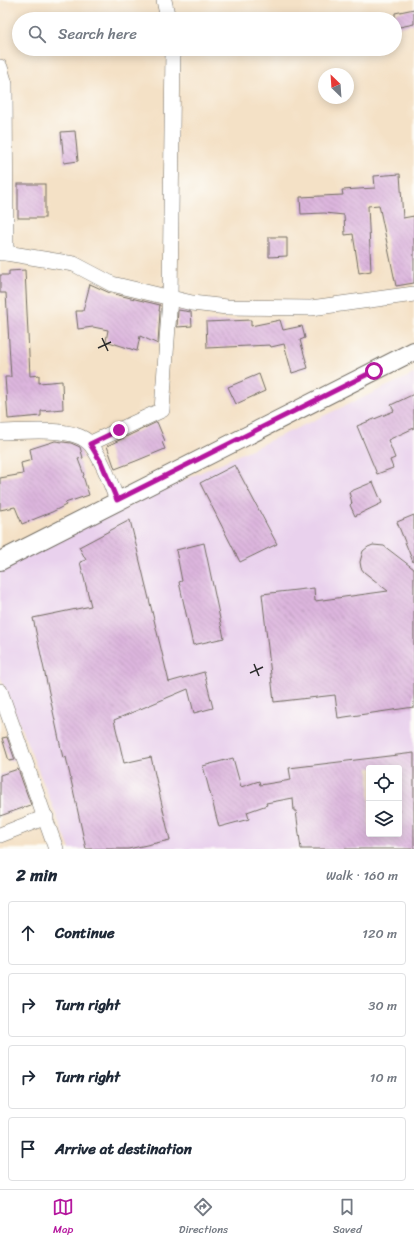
<!DOCTYPE html>
<meta charset="utf-8">
<style>
:root{--surface:#fff;--page:#f2f2f3;--text:#1f2937;--muted:#747a83;--line:#e0e1e3;--accent:#b5179e}
body{margin:0;font-family:Sriracha,sans-serif;background:var(--page);color:var(--text)}
.controls{position:absolute;right:12px;bottom:12px;display:grid;overflow:hidden;border-radius:4px;box-shadow:0 2px 10px #0003}
.controls button{width:36px;height:36px;display:grid;place-items:center;padding:0;border:0;border-bottom:1px solid var(--line);background:var(--surface);color:var(--text);font:20px sans-serif}
.compass{position:absolute;left:318px;top:68px;width:36px;height:36px;border-radius:50%;background:var(--surface);box-shadow:0 2px 10px #0003;rotate:335deg}
.stop{position:absolute;width:12px;height:12px;margin:-9px;border:3px solid #b5179e;border-radius:50%;background:#fff}
.stop.end{background:#b5179e;border-color:#fff;box-shadow:0 1px 4px #0008}
.list{margin:0;padding:0;list-style:none}
h2{display:flex;justify-content:space-between;align-items:center;height:52px;margin:0;padding:0 16px;font-size:17px}
h2 small{font-size:13px;font-weight:400;color:var(--muted)}
.list li{display:grid;grid-template-columns:26px 1fr auto;gap:12px;align-items:center;box-sizing:border-box;height:64px;margin:0 8px 8px;padding:0 8px;border:1px solid var(--line);border-radius:4px}
.list b{display:block;font-size:15px;white-space:nowrap}
.list em{font-size:13px;font-style:normal;color:var(--muted)}
.icon{flex:none;width:22px;height:22px;fill:none;stroke:currentColor;stroke-width:2;stroke-linecap:round;stroke-linejoin:round}
.map{position:relative;flex:none;width:414px;height:849px;overflow:hidden}
.search{position:absolute;background:var(--surface);box-shadow:0 2px 10px #0003;left:12px;right:12px;top:12px;height:44px;display:flex;align-items:center;gap:10px;box-sizing:border-box;padding:0 14px;border-radius:22px;color:var(--muted);font-size:15px}
.sheet{height:340px;background:var(--surface)}
nav{display:flex;justify-content:space-around;align-items:center;box-sizing:border-box;height:56px;border-top:1px solid var(--line);background:var(--surface);font-size:11px;color:var(--muted)}
nav a{display:grid;justify-items:center;gap:2px}
nav .on{color:var(--accent)}
.map>svg:first-child{display:block}
.built{fill:#e9d1ed;fill-rule:evenodd}
.building{fill:url(#building-back-hatch);fill-rule:evenodd}
.lines{fill:none;stroke-linecap:round;stroke-linejoin:round}
.minor-casing{stroke:#716b61;stroke-width:16}
.tertiary-casing{stroke:#716b61;stroke-width:20}
.minor{stroke:#fff;stroke-width:15}
.tertiary{stroke:#fff;stroke-width:18}
.route{stroke:#b5179e;stroke-width:5}
.ticks{fill:none;stroke:#2b2b2b;stroke-width:1.5}
</style>
<div class="map">
<svg width="414" height="849" viewBox="0 0 414 849">
<defs>
<pattern id="building-back-hatch" width="6" height="6" patternUnits="userSpaceOnUse"><rect width="6" height="6" fill="#dcb5dd"/><path d="M-1 5l2 2M0 0l6 6M5-1l2 2" fill="none" stroke="#bd9cbe"/></pattern>
</defs>
<rect width="100%" height="100%" fill="#fdfcf7"/>
<filter id="ink" filterUnits="userSpaceOnUse"><feTurbulence type="fractalNoise" baseFrequency=".025" numOctaves="2"/><feDisplacementMap in="SourceGraphic" scale="8" xChannelSelector="R" yChannelSelector="G"/><feConvolveMatrix kernelMatrix="1 2 1 2 8 2 1 2 1" color-interpolation-filters="sRGB"/></filter>
<filter id="wash" filterUnits="userSpaceOnUse"><feTurbulence type="fractalNoise" baseFrequency=".012" numOctaves="4" result="noise"/><feDisplacementMap in="SourceGraphic" scale="16" xChannelSelector="R" yChannelSelector="G"/><feGaussianBlur stdDeviation="0.9" result="paint"/><feColorMatrix in="noise" values="0 0 0 0 0 0 0 0 0 0 0 0 0 0 0 0 0 1.4 0 .05"/><feComposite in="paint" operator="in"/></filter>
<g filter="url(#wash)">
<rect width="100%" height="100%" fill="#f4e1c6"/>
<path class="built" d="M414,374V849H70L0,676V565ZM369,768H399V834H369Z"/>
<g id="blocks">
<g class="building">
<polygon points="414,9 414,24 395,28 395,13"/>
<polygon points="75,131 78,161 64,163 61,132"/>
<polygon points="400,174 403,218 414,216 414,283 396,286 379,205 368,206 371,271 359,273 353,234 345,235 344,215 324,213 301,214 300,197 343,195 342,190 375,188 374,176"/>
<rect x="18" y="184" width="27" height="34"/>
<polygon points="269,237 287,237 287,256 269,257"/>
<polygon points="25,270 30,376 39,375 39,383 62,381 63,409 41,411 41,416 8,419 5,377 11,377 6,293 0,293 0,275 9,275 9,271"/>
<polygon points="90,284 110,293 160,305 159,311 160,311 158,344 140,336 137,351 106,341 108,330 93,327 78,329 76,311 83,311"/>
<polygon points="178,310 191,312 192,326 177,327"/>
<polygon points="251,320 251,326 280,320 283,330 302,326 305,338 300,340 308,368 292,373 284,344 271,347 270,345 207,348 206,322"/>
<polygon points="259,374 265,391 236,404 228,387"/>
<polygon points="414,394 414,428 388,440 395,458 390,460 393,468 377,474 357,426 394,411 391,405"/>
<polygon points="157,422 165,441 162,442 165,449 136,461 115,469 107,446"/>
<polygon points="55,441 71,443 80,447 83,458 78,459 84,475 83,476 89,495 65,503 66,505 52,512 22,524 15,507 0,510 0,478 23,474 21,463 32,460 30,449"/>
<polygon points="235,465 277,544 240,562 200,483"/>
<polygon points="373,482 382,503 355,516 350,505 352,503 349,492"/>
<polygon points="414,515 414,562 413,562 397,522"/>
<polygon points="130,520 169,682 204,672 213,708 194,713 188,689 114,720 124,763 151,757 170,840 128,849 86,849 66,757 63,758 33,618 91,606 80,562 86,560 79,547"/>
<polygon points="204,543 224,638 193,645 179,582 182,581 176,550"/>
<polygon points="373,545 384,546 414,569 414,707 338,718 335,695 274,702 262,594 314,588 315,601 388,591 364,572 361,568 360,562 363,551 368,547"/>
<polygon points="7,737 15,760 9,761 2,738"/>
<path d="M414,753V849H301L296,811H294L293,798L266,803L267,805L247,812L249,819L219,827L203,766L233,758L241,787L259,781L260,785L291,780L289,768ZM369,768H399V834H369Z"/>
<polygon points="18,769 31,805 0,816 0,775"/>
</g>
</g>
</g>
<g filter="url(#ink)">
<use href="#blocks" fill-opacity="0" stroke="#716b61" stroke-width="1"/>
<g class="lines">
<g class="minor-casing">
<g id="minor">
<polyline points="164,0 168,19"/>
<polyline points="0,67 5,84 6,253"/>
<polyline points="0,253 6,253 74,264 112,284 192,303 227,307 311,308 414,294"/>
<path d="M0,432C23,432 76,425 91,445C103,461 110,482 117,500"/>
<polyline points="91,443 162,410 170,298 173,49"/>
<polyline points="0,691 56,849"/>
<polyline points="0,835 46,817"/>
</g>
</g>
<g class="tertiary-casing">
<polyline id="tertiary" points="0,561 414,351"/>
</g>
<use href="#minor" class="minor"/>
<use href="#tertiary" class="tertiary"/>
</g>
</g>
<g class="lines" filter="url(#ink)">
<polyline class="route" points="119,430 90,444 101,462 117,500 374,371"/>
</g>
<path class="ticks" d="M102,338L108,351M98,348L111,342M254,664L259,676M250,673L263,667"/>
</svg>
<div class="controls">
<button><svg class="icon" aria-label="locate" viewBox="0 0 24 24"><circle cx="12" cy="12" r="6"/><path d="M12 2v4M12 18v4M2 12h4M18 12h4"/></svg></button>
<button><svg class="icon" aria-label="layers" viewBox="0 0 24 24"><path d="M12 4l9 5-9 5-9-5zM3 14l9 5 9-5"/></svg></button>
</div>
<svg class="compass" viewBox="-18 -18 36 36"><path d="M0-13l5 13h-10z" fill="#e53935"/><path d="M0 13l5-13h-10z" fill="#747a83"/></svg>
<div class="stop" style="left:374px;top:371px"></div>
<div class="stop end" style="left:119px;top:430px"></div>
<div class="search"><svg class="icon" aria-label="search" viewBox="0 0 24 24"><circle cx="10" cy="10" r="6"/><path d="M15 15l6 6"/></svg>Search here</div>
</div>
<section class="sheet">
<h2>2 min<small>Walk · 160 m</small></h2>
<ul class="list">
<li><svg class="icon" aria-label="ahead" viewBox="0 0 24 24"><path d="M12 20V5M6 11l6-6 6 6"/></svg><div><b>Continue</b></div><em>120 m</em></li>
<li><svg class="icon" aria-label="right" viewBox="0 0 24 24"><path d="M7 20v-9h11M14 6l5 5-5 5"/></svg><div><b>Turn right</b></div><em>30 m</em></li>
<li><svg class="icon" aria-label="right" viewBox="0 0 24 24"><path d="M7 20v-9h11M14 6l5 5-5 5"/></svg><div><b>Turn right</b></div><em>10 m</em></li>
<li><svg class="icon" aria-label="arrive" viewBox="0 0 24 24"><path d="M6 21V4h12l-3 4 3 4H6"/></svg><div><b>Arrive at destination</b></div></li>
</ul>
</section>
<nav>
<a class="on"><svg class="icon" aria-label="map" viewBox="0 0 24 24"><path d="M3 6l6-2 6 2 6-2v14l-6 2-6-2-6 2zM9 4v14M15 6v14"/></svg>Map</a>
<a><svg class="icon" aria-label="directions" viewBox="0 0 24 24"><path d="M12 3l9 9-9 9-9-9zM9 14v-3h6M13 9l2 2-2 2"/></svg>Directions</a>
<a><svg class="icon" aria-label="saved" viewBox="0 0 24 24"><path d="M7 4h10v16l-5-4-5 4z"/></svg>Saved</a>
</nav>
